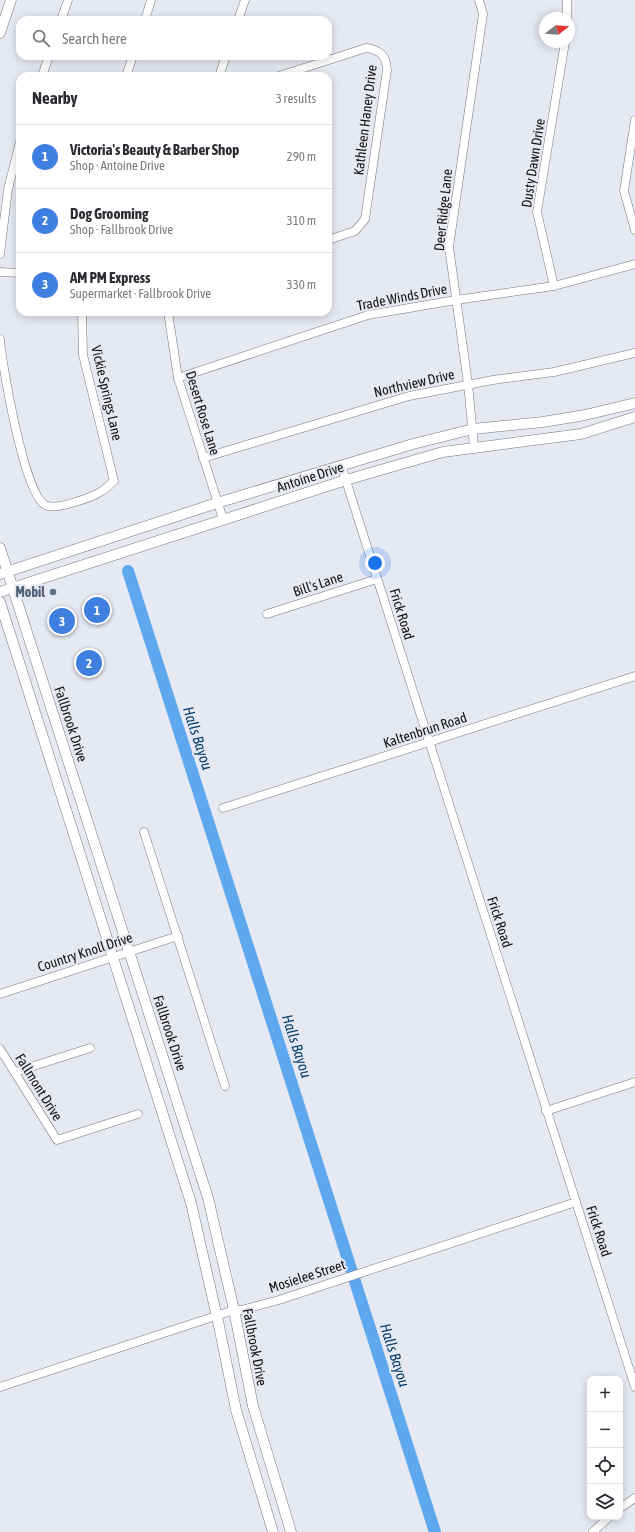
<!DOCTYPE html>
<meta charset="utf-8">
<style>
:root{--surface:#fff;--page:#f2f2f3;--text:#2b2b33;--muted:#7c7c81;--line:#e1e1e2;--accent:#ab1d00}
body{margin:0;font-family:"Asap Condensed",sans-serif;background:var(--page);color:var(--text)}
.controls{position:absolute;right:12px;bottom:12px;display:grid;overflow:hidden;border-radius:8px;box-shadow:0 2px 10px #0003}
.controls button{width:36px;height:36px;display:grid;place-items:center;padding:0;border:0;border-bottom:1px solid var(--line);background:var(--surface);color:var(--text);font:20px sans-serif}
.compass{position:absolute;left:539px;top:12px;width:36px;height:36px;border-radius:50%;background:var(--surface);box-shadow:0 2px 10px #0003;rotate:73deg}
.you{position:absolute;left:375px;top:563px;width:14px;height:14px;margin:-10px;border:3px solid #fff;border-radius:50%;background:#1a73e8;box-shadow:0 0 0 6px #1a73e833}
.badge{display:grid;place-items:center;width:26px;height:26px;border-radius:50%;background:var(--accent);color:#fff;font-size:13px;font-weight:700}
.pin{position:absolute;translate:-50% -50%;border:2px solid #fff;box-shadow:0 1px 4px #0006}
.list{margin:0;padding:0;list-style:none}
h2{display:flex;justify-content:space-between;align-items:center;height:52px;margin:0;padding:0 16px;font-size:17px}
h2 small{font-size:13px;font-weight:400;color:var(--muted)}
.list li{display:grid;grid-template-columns:26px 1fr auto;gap:12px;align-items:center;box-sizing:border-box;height:64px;padding:0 16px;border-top:1px solid var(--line)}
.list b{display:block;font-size:15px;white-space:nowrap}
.list p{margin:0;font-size:13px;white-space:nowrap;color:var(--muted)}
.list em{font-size:13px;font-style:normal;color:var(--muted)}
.icon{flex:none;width:22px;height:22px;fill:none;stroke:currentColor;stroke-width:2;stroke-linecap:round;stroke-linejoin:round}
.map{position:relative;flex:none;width:635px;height:1532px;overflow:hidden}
.search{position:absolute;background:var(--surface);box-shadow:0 2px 10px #0003;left:16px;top:16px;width:316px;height:44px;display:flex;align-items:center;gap:10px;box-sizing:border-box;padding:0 14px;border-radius:12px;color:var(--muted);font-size:15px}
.panel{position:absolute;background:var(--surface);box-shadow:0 2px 10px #0003;left:16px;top:72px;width:316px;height:244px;border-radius:12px}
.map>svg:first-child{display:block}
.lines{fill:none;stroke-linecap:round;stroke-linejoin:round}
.river{stroke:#5ea8ef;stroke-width:12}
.minor-casing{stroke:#777881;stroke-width:9}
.major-casing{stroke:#777881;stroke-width:11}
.minor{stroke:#fff;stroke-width:8}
.major{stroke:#fff;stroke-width:10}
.service-dot{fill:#5c6f8a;stroke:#e6e8f2;stroke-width:1.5}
.labels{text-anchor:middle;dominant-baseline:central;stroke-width:4;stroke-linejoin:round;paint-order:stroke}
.street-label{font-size:14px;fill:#131316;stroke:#e6e8f2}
.service-label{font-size:14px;font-weight:bold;fill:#4e5e75;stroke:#e6e8f2;text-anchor:end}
.water-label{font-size:15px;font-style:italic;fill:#053e6b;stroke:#e6e8f2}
</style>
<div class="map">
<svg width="635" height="1532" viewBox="0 0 635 1532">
<rect width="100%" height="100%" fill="#e6e8f2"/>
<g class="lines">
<polyline class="river" points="128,571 435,1532"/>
<g class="minor-casing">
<g id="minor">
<polyline points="567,18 567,0"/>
<polyline points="61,20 68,0"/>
<polyline points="145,20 151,0"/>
<polyline points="238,20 245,0"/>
<polyline points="42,76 49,56"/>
<polyline points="126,76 133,56"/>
<polyline points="219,76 226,56"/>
<path d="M279,76L366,48C380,50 386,55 387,70L365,219L355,231L328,240"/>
<polyline points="635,120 624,191 635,230"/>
<polyline points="0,254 8,189 20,142"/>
<polyline points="0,272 20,273"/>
<polyline points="554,286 537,212 565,42"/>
<polyline points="168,312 178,378 223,519"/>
<path d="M0,339C2,365 24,493 45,505C55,511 93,497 102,491C107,488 110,484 114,481L83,355L82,312"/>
<polyline points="178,378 368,315 456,300 554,286 635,264"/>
<polyline points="474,447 468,384 449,247 483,14 479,0"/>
<polyline points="203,458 409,396 493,380 554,372 635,353"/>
<polyline points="341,465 635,1387"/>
<polyline points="267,614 377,579"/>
<polyline points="223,808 635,676"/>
<polyline points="144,832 225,1086"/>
<polyline points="0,994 178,936"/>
<polyline points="0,1049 57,1140 138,1114"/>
<polyline points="15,1072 90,1048"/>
<polyline points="546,1111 635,1082"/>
<polyline points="0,1387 234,1310 241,1310 279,1300 576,1202"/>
<polyline points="620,1508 635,1498"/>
<polyline points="593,1532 609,1517"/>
</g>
</g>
<g class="major-casing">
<g id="major">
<polyline points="0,33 11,0"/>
<polyline points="0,548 208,1198 234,1310 253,1406 291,1532"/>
<polyline points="0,574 217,503 413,444 473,429 543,422 585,415 635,403"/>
<polyline points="0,592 346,480 443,452 581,434 635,417"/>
<polyline points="0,602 191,1203 219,1326 236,1410 273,1532"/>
</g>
</g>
<use href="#minor" class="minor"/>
<use href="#major" class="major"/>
</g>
<circle class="service-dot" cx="53" cy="592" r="4"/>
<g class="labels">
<g class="street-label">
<text transform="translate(365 120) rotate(-83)">Kathleen Haney Drive</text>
<text transform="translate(533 163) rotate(-81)">Dusty Dawn Drive</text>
<text transform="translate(443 210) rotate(-84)">Deer Ridge Lane</text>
<text transform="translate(402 297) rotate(-11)">Trade Winds Drive</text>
<text transform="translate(414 383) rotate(-13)">Northview Drive</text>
<text transform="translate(107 393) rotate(77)">Vickie Springs Lane</text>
<text transform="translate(203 413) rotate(73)">Desert Rose Lane</text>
<text transform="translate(310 477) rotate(-18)">Antoine Drive</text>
<text transform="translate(318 584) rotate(-18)">Bill's Lane</text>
<text transform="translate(402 614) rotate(73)">Frick Road</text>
<text transform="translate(71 724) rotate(72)">Fallbrook Drive</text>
<text transform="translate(425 730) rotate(-18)">Kaltenbrun Road</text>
<text transform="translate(500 922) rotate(72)">Frick Road</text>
<text transform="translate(85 952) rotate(-18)">Country Knoll Drive</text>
<text transform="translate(170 1033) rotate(72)">Fallbrook Drive</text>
<text transform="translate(39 1087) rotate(58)">Fallmont Drive</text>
<text transform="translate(599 1231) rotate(72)">Frick Road</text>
<text transform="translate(307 1276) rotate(-18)">Mosielee Street</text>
<text transform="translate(255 1347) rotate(79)">Fallbrook Drive</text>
</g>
<g class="service-label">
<text x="45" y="592">Mobil</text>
</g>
<g class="water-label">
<text transform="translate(198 738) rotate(72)">Halls Bayou</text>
<text transform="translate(297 1046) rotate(72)">Halls Bayou</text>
<text transform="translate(395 1355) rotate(72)">Halls Bayou</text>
</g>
</g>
</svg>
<div class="controls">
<button>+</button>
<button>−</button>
<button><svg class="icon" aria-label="locate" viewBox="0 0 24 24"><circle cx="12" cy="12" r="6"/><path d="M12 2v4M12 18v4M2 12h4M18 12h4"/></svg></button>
<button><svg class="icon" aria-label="layers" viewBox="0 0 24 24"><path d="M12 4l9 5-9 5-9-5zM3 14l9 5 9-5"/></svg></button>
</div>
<svg class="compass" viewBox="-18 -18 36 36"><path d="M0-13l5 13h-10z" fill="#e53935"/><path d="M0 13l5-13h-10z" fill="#7c7c81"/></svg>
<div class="you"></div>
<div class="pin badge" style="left:97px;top:610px;background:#3f7fe0">1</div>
<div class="pin badge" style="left:89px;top:663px;background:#3f7fe0">2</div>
<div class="pin badge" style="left:62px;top:621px;background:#3f7fe0">3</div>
<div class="search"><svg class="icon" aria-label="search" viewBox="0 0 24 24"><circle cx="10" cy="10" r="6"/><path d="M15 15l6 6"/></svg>Search here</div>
<section class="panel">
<h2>Nearby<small>3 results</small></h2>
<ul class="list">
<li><span class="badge" style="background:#3f7fe0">1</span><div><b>Victoria's Beauty &amp; Barber Shop</b><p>Shop · Antoine Drive</p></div><em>290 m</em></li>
<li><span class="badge" style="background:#3f7fe0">2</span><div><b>Dog Grooming</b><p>Shop · Fallbrook Drive</p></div><em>310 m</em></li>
<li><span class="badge" style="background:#3f7fe0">3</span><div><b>AM PM Express</b><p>Supermarket · Fallbrook Drive</p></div><em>330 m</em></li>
</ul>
</section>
</div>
